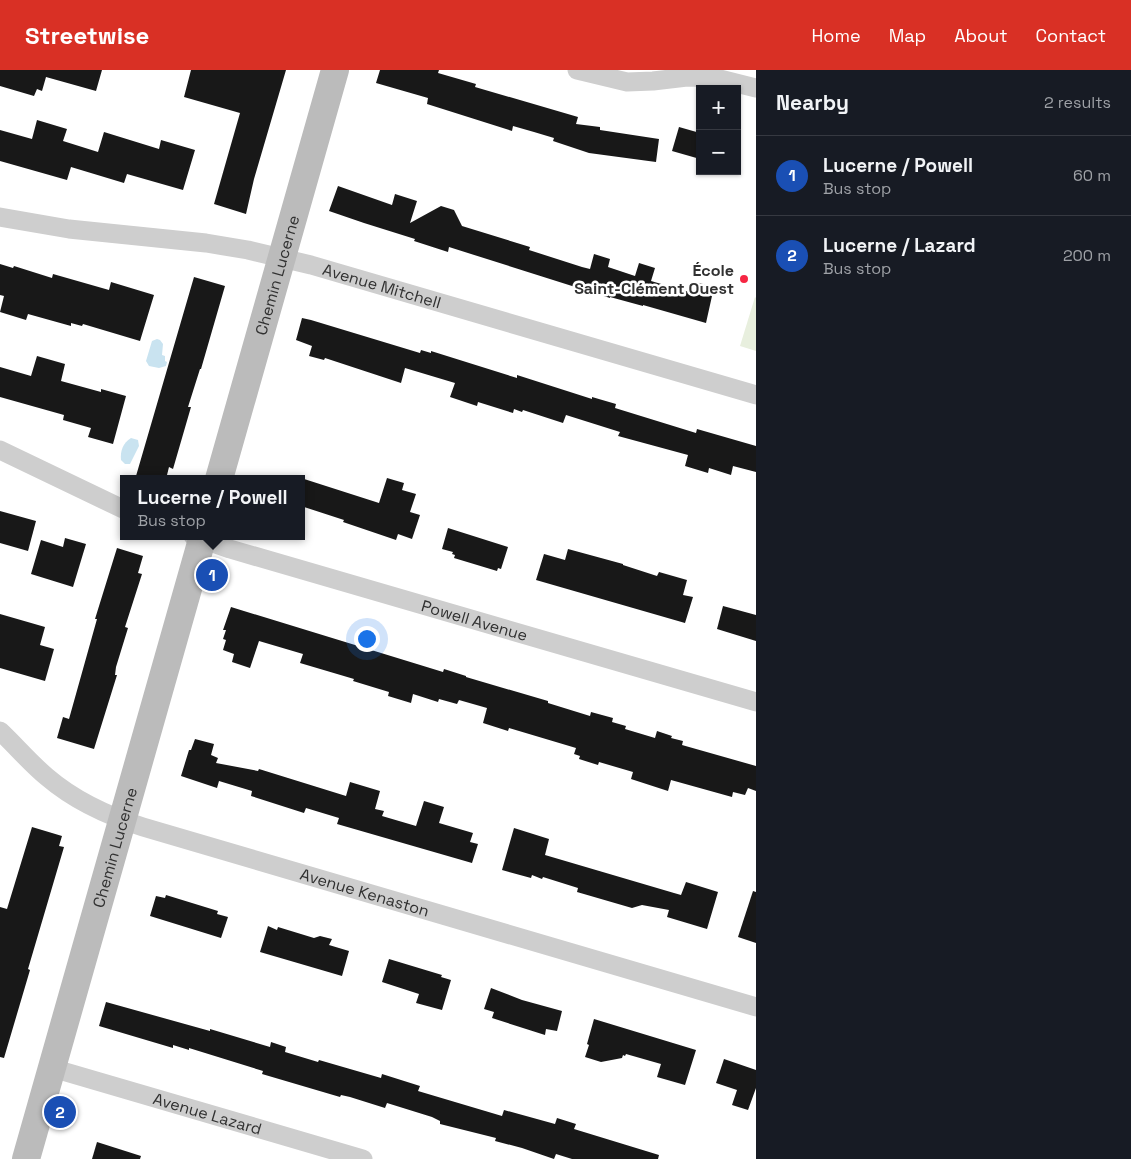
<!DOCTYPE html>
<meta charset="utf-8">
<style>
:root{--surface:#171b24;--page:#20242c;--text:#f1f3f6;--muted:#9ea1a6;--line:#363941;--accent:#d93025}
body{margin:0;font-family:"Space Grotesk",sans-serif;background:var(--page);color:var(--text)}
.controls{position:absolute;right:15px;top:15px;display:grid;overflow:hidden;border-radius:0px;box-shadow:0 1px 4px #0004}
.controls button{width:45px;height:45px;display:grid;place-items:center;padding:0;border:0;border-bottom:1px solid var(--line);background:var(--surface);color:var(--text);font:25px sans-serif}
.you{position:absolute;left:366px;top:568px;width:18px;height:18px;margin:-12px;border:4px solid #fff;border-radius:50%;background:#1a73e8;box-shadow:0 0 0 8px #1a73e833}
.badge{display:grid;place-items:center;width:32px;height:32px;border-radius:50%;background:var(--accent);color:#fff;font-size:16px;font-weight:700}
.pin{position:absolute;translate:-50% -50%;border:2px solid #fff;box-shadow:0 1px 5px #0006}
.popup{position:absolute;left:120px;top:405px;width:185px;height:65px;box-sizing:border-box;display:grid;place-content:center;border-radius:0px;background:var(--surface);filter:drop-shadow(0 1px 4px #0005);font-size:16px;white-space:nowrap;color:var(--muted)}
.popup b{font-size:19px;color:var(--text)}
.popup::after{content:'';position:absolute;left:50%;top:100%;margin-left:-10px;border:10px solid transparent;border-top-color:var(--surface)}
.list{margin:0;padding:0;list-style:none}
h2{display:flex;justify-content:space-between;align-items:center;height:65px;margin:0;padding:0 20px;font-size:21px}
h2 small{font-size:16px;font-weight:400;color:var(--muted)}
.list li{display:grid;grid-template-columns:32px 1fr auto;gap:15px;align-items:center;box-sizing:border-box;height:80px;padding:0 20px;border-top:1px solid var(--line)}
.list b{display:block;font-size:19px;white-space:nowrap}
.list p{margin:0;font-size:16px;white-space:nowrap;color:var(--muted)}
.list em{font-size:16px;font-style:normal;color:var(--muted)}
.map{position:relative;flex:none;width:756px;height:1089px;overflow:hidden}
header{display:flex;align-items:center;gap:30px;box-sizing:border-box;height:70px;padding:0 25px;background:var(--accent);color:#fff}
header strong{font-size:24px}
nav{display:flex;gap:28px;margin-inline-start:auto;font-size:18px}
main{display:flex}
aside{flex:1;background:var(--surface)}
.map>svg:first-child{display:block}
.green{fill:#e8efde}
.water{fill:#c9e3f0}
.building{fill:#181818}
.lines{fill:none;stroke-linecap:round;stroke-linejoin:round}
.minor{stroke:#cecece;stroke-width:19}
.secondary{stroke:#bbb;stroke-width:28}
.poi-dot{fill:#f62643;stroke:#fff;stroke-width:2}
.labels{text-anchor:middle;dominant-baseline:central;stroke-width:5;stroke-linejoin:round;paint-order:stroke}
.poi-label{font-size:16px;font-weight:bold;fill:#313131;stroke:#fff;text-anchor:end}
.street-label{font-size:16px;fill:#313131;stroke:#fff}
</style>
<header>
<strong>Streetwise</strong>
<nav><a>Home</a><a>Map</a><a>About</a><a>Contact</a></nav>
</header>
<main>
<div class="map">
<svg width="756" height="1089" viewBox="0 0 756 1089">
<rect width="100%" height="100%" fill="#fff"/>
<polygon class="green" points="755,227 756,228 756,281 740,276"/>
<g class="water">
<polygon points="157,269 160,270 163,274 162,285 165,286 165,291 167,292 166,296 159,298 149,296 146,291 152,271"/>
<path d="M131,368L138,370L139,376L130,394H125L121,390C120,381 123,373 131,368Z"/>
</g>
<g class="building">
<polygon points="0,0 102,0 96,21 46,7 42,21 37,19 34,26 0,16"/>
<polygon points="191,0 286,0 254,109 246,144 214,134 240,43 184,27"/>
<polygon points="380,0 439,0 438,3 476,14 475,17 578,47 576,54 600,57 600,60 659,69 656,92 589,83 553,71 554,68 534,62 513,56 512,61 427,34 428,28 376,13"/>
<polygon points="37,50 67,59 63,71 98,82 104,62 159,79 161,70 195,80 183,120 127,104 124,113 71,97 67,110 0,91 0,60 32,69"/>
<polygon points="679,57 700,63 700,89 672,81"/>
<polygon points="338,116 392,135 395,124 417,131 410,153 441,136 454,140 462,156 530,177 529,180 582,197 590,199 594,184 610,189 608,197 635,206 639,193 655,198 651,211 689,222 692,211 714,217 706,253 643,235 643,236 610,227 610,228 449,177 448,182 414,171 415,169 364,153 329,141"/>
<polygon points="0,194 13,198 14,196 52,208 53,204 109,220 111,212 154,225 140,271 83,254 82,256 71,253 71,256 28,244 26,250 0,242 4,226 0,225"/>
<polygon points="194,207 225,216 201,299 200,299 188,337 191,337 173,399 169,397 166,409 146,409 136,406"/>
<polygon points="302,248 311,250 420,283 421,280 431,283 431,281 517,308 517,305 592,329 592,327 616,334 615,338 696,363 697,359 756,376 756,402 733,396 731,405 709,398 708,403 685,396 688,385 618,366 620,362 566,345 563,353 523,340 522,342 514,339 513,343 478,332 477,336 450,327 455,313 405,298 401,313 325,288 324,290 309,286 312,276 296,270"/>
<polygon points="37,286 65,294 61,311 101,322 101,319 126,326 113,374 88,367 91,358 63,350 64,345 0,327 0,297 31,306"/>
<polygon points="301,408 379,433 387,408 404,413 402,420 416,424 410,442 420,445 412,469 398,464 396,470 343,452 344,450 301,436"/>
<polygon points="0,441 36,451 28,481 0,473"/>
<polygon points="448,458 508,477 501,499 498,498 497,501 454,488 455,485 452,484 453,482 442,479"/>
<polygon points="65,468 86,474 73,517 31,504 41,470 63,477"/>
<polygon points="117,478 143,486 138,503 142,504 125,557 128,558 116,597 115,605 117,605 94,679 57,668 63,647 69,649 97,549 95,549"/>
<polygon points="568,479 623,494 623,495 657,506 659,502 687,510 683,525 693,527 685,553 536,510 544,484 565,490"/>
<polygon points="723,536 756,545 756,571 717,559"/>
<polygon points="231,537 443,602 444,599 466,606 466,607 548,631 548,633 590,646 591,642 613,648 612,652 626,656 625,659 655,668 657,661 672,666 671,668 683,671 682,675 756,696 756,721 748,718 745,725 733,722 732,727 671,710 668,721 631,709 633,702 599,692 598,695 579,689 580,686 574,684 576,678 509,658 508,661 483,653 487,638 459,630 457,634 439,629 438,632 413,624 411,633 388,626 389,622 353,611 354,609 300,593 303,584 259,571 250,598 232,592 234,584 223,580 226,570 223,569 226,560 223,560"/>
<polygon points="0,544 45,557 40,575 54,579 45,611 0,598"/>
<polygon points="195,669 214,674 211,685 218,688 216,693 258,701 259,699 346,726 350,712 380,721 375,739 384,741 382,746 416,756 424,731 444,737 439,753 473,763 470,772 478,774 472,793 337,754 339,748 306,738 304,743 251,726 252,721 219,711 217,718 181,706 189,680 191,680"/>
<polygon points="32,757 62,766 59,776 64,777 28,899 30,900 4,988 0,987 0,837 7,839"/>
<polygon points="514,758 549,769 545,785 674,823 681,825 686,812 718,822 707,859 667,847 669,840 642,835 632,838 577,822 578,818 543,807 542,809 532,805 531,808 502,800"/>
<polygon points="753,821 756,822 756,873 738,867"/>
<polygon points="166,825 218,841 217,844 228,847 221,868 150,846 156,826 165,828"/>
<polygon points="268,856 277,860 278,857 314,868 320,866 332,869 329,875 349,881 342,906 260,882"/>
<polygon points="389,889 442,905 441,907 451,910 442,940 416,933 419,924 382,912"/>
<polygon points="491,918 522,930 562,941 557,961 546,959 545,965 492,948 494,942 484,939"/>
<polygon points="106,932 210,961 210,959 270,977 271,972 286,977 285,982 318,992 319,990 381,1008 382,1004 420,1016 418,1021 502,1046 504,1040 555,1054 557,1048 576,1054 574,1059 659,1085 658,1089 572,1089 556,1084 554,1089 522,1078 495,1071 496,1068 440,1054 440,1051 432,1047 387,1033 385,1038 350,1027 341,1025 340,1027 262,1004 263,1001 189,978 189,980 173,975 173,978 99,956"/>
<polygon points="594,949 696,980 685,1015 657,1007 661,994 626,984 625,986 623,985 622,988 601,992 585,987 589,975 587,974"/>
<polygon points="724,989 756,1000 756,1018 748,1040 732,1035 737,1020 716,1013"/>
<polygon points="97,1072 141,1086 140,1089 92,1089"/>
</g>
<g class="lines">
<g class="minor">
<polyline points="577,0 627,12 653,11 687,7 716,8 756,18"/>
<path id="s1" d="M0,147L69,159L206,173L248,180L311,195L756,325"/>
<polyline points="0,380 123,439"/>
<path id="s2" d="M193,466L230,479L756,632"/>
<path id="s3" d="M0,661C16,676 30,693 47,707C75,731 108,746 143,757L756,937"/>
<path id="s4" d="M52,998L363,1089"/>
</g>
<g class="secondary">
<path id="s5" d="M219,409L335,0"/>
<path id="s6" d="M26,1089L203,466"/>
</g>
</g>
<circle class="poi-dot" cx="744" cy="209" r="5"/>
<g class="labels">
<g class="poi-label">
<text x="734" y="200">École<tspan x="734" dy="18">Saint-Clément Ouest</tspan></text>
</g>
<g class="street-label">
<text stroke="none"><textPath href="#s5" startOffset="212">Chemin Lucerne</textPath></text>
<text stroke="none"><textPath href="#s1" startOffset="389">Avenue Mitchell</textPath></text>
<text stroke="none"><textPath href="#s2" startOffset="294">Powell Avenue</textPath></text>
<text stroke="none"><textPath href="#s6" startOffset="324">Chemin Lucerne</textPath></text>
<text stroke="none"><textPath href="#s3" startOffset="406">Avenue Kenaston</textPath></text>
<text stroke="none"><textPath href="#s4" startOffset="162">Avenue Lazard</textPath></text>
</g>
</g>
</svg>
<div class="controls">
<button>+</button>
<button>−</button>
</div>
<div class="you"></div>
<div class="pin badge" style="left:212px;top:505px;background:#1a4fb4">1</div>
<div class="popup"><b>Lucerne / Powell</b>Bus stop</div>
<div class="pin badge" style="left:60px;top:1042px;background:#1a4fb4">2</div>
</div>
<aside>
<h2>Nearby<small>2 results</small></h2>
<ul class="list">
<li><span class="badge" style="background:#1a4fb4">1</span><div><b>Lucerne / Powell</b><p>Bus stop</p></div><em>60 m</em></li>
<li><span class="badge" style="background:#1a4fb4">2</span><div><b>Lucerne / Lazard</b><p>Bus stop</p></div><em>200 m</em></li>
</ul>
</aside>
</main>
